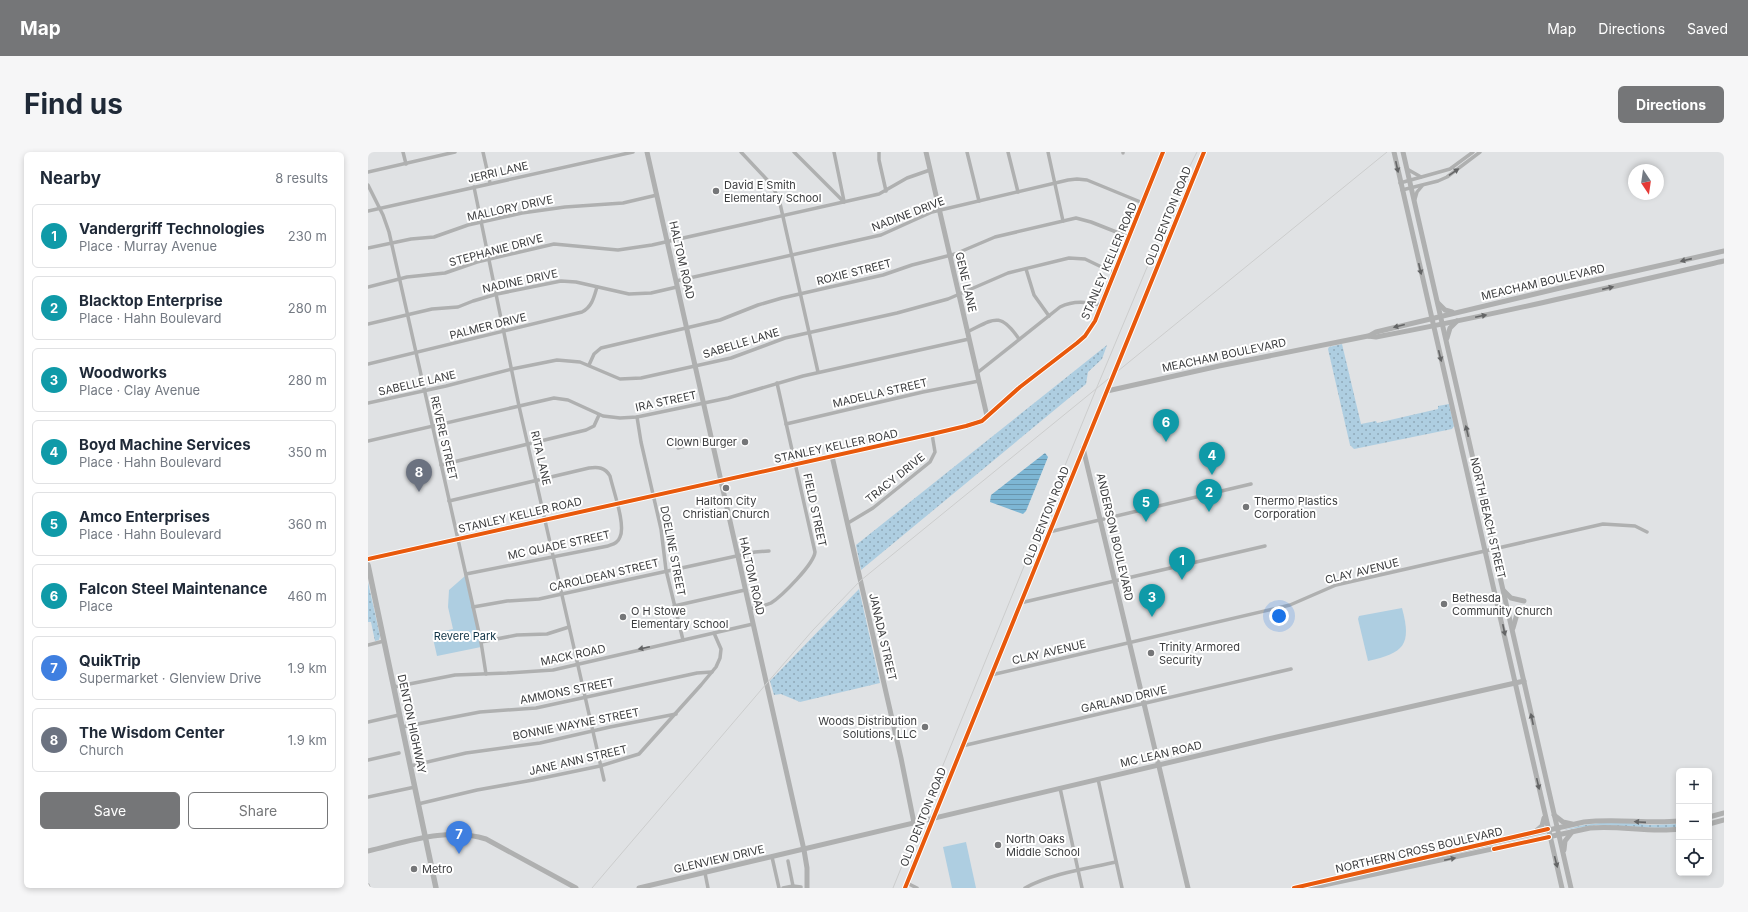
<!DOCTYPE html>
<meta charset="utf-8">
<style>
:root{--surface:#fff;--page:#f6f6f7;--text:#1f2937;--muted:#747a83;--line:#e0e1e3;--accent:#757678}
body{margin:0;font-family:Inter,sans-serif;background:var(--page);color:var(--text)}
.controls{position:absolute;right:12px;bottom:12px;display:grid;overflow:hidden;border-radius:6px;box-shadow:0 2px 6px #0003}
.controls button{width:36px;height:36px;display:grid;place-items:center;padding:0;border:0;border-bottom:1px solid var(--line);background:var(--surface);color:var(--text);font:20px sans-serif}
.compass{position:absolute;left:1260px;top:12px;width:36px;height:36px;border-radius:50%;background:var(--surface);box-shadow:0 2px 6px #0003;rotate:167deg}
.you{position:absolute;left:911px;top:464px;width:14px;height:14px;margin:-10px;border:3px solid #fff;border-radius:50%;background:#1a73e8;box-shadow:0 0 0 6px #1a73e833}
.badge{display:grid;place-items:center;width:26px;height:26px;border-radius:50%;background:var(--accent);color:#fff;font-size:13px;font-weight:700}
.pin{position:absolute;translate:-50% -33px;filter:drop-shadow(0 1px 2px #0008)}
.pin::after{content:'';position:absolute;top:21px;width:14px;height:12px;background:inherit;clip-path:polygon(0 0,100% 0,50% 100%)}
.list{margin:0;padding:0;list-style:none}
h2{display:flex;justify-content:space-between;align-items:center;height:52px;margin:0;padding:0 16px;font-size:17px}
h2 small{font-size:13px;font-weight:400;color:var(--muted)}
.list li{display:grid;grid-template-columns:26px 1fr auto;gap:12px;align-items:center;box-sizing:border-box;height:64px;margin:0 8px 8px;padding:0 8px;border:1px solid var(--line);border-radius:6px}
.list b{display:block;font-size:15px;white-space:nowrap}
.list p{margin:0;font-size:13px;white-space:nowrap;color:var(--muted)}
.list em{font-size:13px;font-style:normal;color:var(--muted)}
.actions{display:flex;gap:8px;padding:12px 16px}
.actions a{flex:1;padding:9px 0;border:1px solid var(--accent);border-radius:6px;text-align:center;font-size:14px;color:var(--accent)}
.actions .main{background:var(--accent);color:#fff}
.icon{flex:none;width:22px;height:22px;fill:none;stroke:currentColor;stroke-width:2;stroke-linecap:round;stroke-linejoin:round}
.map{position:relative;flex:none;width:1356px;height:736px;overflow:hidden;border-radius:6px}
header{display:flex;align-items:center;gap:24px;box-sizing:border-box;height:56px;padding:0 20px;background:var(--accent);color:#fff}
header strong{font-size:19px}
nav{display:flex;gap:22px;margin-inline-start:auto;font-size:14px}
.intro{display:flex;align-items:center;justify-content:space-between;box-sizing:border-box;height:96px;padding:0 24px}
h1{margin:0;font-size:28px}
.button{padding:10px 18px;border-radius:6px;background:var(--accent);color:#fff;font-size:14px;font-weight:700}
main{display:flex;gap:24px;padding:0 24px}
aside{flex:1;background:var(--surface);border-radius:6px;box-shadow:0 2px 6px #0003}
.map>svg:first-child{display:block}
.grass{fill:url(#grass-dots)}
.green{fill:#aecee1}
.water{fill:url(#water-rules)}
.lines{fill:none;stroke-linecap:round;stroke-linejoin:round}
.street{stroke:#afb0b0;stroke-width:3.5}
.secondary{stroke:#afb0b0;stroke-width:5}
.primary{stroke:#afb0b0;stroke-width:5.5}
.rail{stroke:#cccdcd;stroke-width:1}
.cycleway-casing{stroke:#fff;stroke-width:6}
.cycleway{stroke:#e8590c;stroke-width:4}
.oneway{fill:#646566}
.poi-dot{fill:#757678;stroke:#fff;stroke-width:1.5}
.labels{text-anchor:middle;dominant-baseline:central;stroke-width:4;stroke-linejoin:round;paint-order:stroke}
.street-label{font-size:11px;fill:#3b3c3e;stroke:#fff}
.poi-label{font-size:11px;fill:#3b3c3e;stroke:#fff;text-anchor:start}
.park-label{font-size:11px;fill:#0d3144;stroke:#fff}
</style>
<header>
<strong>Map</strong>
<nav><a>Map</a><a>Directions</a><a>Saved</a></nav>
</header>
<div class="intro"><h1>Find us</h1><a class="button">Directions</a></div>
<main>
<aside>
<h2>Nearby<small>8 results</small></h2>
<ul class="list">
<li><span class="badge" style="background:#0f9aa8">1</span><div><b>Vandergriff Technologies</b><p>Place · Murray Avenue</p></div><em>230 m</em></li>
<li><span class="badge" style="background:#0f9aa8">2</span><div><b>Blacktop Enterprise</b><p>Place · Hahn Boulevard</p></div><em>280 m</em></li>
<li><span class="badge" style="background:#0f9aa8">3</span><div><b>Woodworks</b><p>Place · Clay Avenue</p></div><em>280 m</em></li>
<li><span class="badge" style="background:#0f9aa8">4</span><div><b>Boyd Machine Services</b><p>Place · Hahn Boulevard</p></div><em>350 m</em></li>
<li><span class="badge" style="background:#0f9aa8">5</span><div><b>Amco Enterprises</b><p>Place · Hahn Boulevard</p></div><em>360 m</em></li>
<li><span class="badge" style="background:#0f9aa8">6</span><div><b>Falcon Steel Maintenance</b><p>Place</p></div><em>460 m</em></li>
<li><span class="badge" style="background:#3f7fe0">7</span><div><b>QuikTrip</b><p>Supermarket · Glenview Drive</p></div><em>1.9 km</em></li>
<li><span class="badge" style="background:#6b7280">8</span><div><b>The Wisdom Center</b><p>Church</p></div><em>1.9 km</em></li>
</ul>
<div class="actions"><a class="main">Save</a><a>Share</a></div>
</aside>
<div class="map">
<svg width="1356" height="736" viewBox="0 0 1356 736">
<defs>
<pattern id="grass-dots" width="8" height="8" patternUnits="userSpaceOnUse"><rect width="8" height="8" fill="#aecee1"/><path d="M2 2h.1M6 6h.1" fill="none" stroke="#8fa8b8" stroke-width="1.8" stroke-linecap="round"/></pattern>
<pattern id="water-rules" width="6" height="5" patternUnits="userSpaceOnUse"><rect width="6" height="5" fill="#7db6d4"/><path d="M0 2.5h6" fill="none" stroke="#6895ad"/></pattern>
</defs>
<rect width="100%" height="100%" fill="#e0e2e4"/>
<g class="grass">
<polygon points="974,192 993,272 1008,269 1009,271 1070,257 1070,254 1081,252 1086,274 1084,277 986,297 982,293 960,197 961,195"/>
<polygon points="739,193 734,207 720,220 718,232 493,418 488,393"/>
<polygon points="0,430 12,484 11,488 7,489 3,470 0,470"/>
<polygon points="491,437 512,531 432,550 413,542 406,543 402,529"/>
<polygon points="1247,669 1281,673 1311,672 1311,675 1295,676 1229,673 1195,678 1216,673"/>
</g>
<g class="green">
<polygon points="97,424 113,495 69,504 64,482 85,477 80,455 81,438"/>
<path d="M1034,456C1044,493 1036,501 1000,509L990,467L991,464Z"/>
<polygon points="598,690 608,736 584,736 575,695"/>
</g>
<polygon class="water" points="677,301 680,305 678,310 658,359 655,362 622,350 623,343"/>
<g class="lines">
<g class="street">
<polyline points="35,0 38,12"/>
<polyline points="115,0 122,31"/>
<polyline points="373,0 403,32 411,47 450,220"/>
<polyline points="426,0 476,50"/>
<polyline points="466,0 476,49"/>
<polyline points="511,0 511,8 518,39"/>
<polyline points="599,0 611,49"/>
<polyline points="640,0 650,40"/>
<polyline points="680,0 695,69"/>
<polyline points="755,1 755,0"/>
<polyline points="1039,17 1053,25"/>
<polyline points="0,20 87,0"/>
<polyline points="1032,31 1082,17 1105,0"/>
<polyline points="0,33 15,63 21,80 113,490 118,522"/>
<polyline points="106,35 151,254 236,628"/>
<polyline points="1034,38 1070,29 1079,25 1112,0"/>
<polyline points="1047,47 1049,40 1054,34"/>
<polyline points="0,59 265,0"/>
<polyline points="0,96 43,87 66,85 100,73 154,61 197,55 255,51 289,43"/>
<polyline points="658,117 666,143 681,164"/>
<polyline points="308,129 513,83 564,60 700,28 709,27 719,28 775,51"/>
<polyline points="0,135 39,125 77,121 109,110 186,92 250,98 284,93 511,42 539,26 562,18"/>
<polyline points="0,172 64,157 90,155 105,149 129,142 193,129 208,130 261,142 283,141 309,135"/>
<path d="M599,180C626,167 632,159 651,187"/>
<path d="M0,212L214,160C224,155 226,145 229,135"/>
<polyline points="221,213 226,202 233,196 352,168 390,153 414,146 515,123 544,113 587,102 627,85 708,66 723,70 761,85"/>
<path d="M609,221L692,155C706,148 719,150 733,153"/>
<polyline points="0,251 78,234 144,217 189,208 212,210 252,227 273,226 363,206 417,186 529,161 580,147 640,121 701,106 717,107 746,121"/>
<polyline points="269,265 273,290 293,377 298,418 315,488"/>
<polyline points="418,272 555,240 611,229"/>
<polyline points="0,289 186,246 200,248 235,264 252,266 269,265 360,246 435,224 601,187"/>
<polyline points="310,296 343,286"/>
<polyline points="73,313 218,278 226,274 231,263"/>
<path d="M81,349L221,316C230,315 237,315 242,324C245,338 258,373 252,385C250,391 245,392 240,394L98,422"/>
<polyline points="480,371 505,356 562,310 567,300 564,282"/>
<polyline points="681,380 883,332"/>
<polyline points="652,451 897,394"/>
<polyline points="306,454 377,438"/>
<polyline points="105,455 139,449 171,447 387,400 401,399"/>
<path d="M382,457C388,455 397,454 403,451C414,444 446,412 447,400L409,231"/>
<polyline points="113,490 149,483 179,482 201,475"/>
<polyline points="0,493 16,489"/>
<polyline points="623,523 922,453 968,433 1235,372 1267,374 1279,380"/>
<polyline points="26,535 87,523 139,521 185,518 385,472"/>
<polyline points="0,570 31,563"/>
<polyline points="34,575 112,560 168,556 329,521 344,520"/>
<polyline points="594,594 923,517"/>
<polyline points="0,608 31,601"/>
<polyline points="42,614 98,601 172,591 242,575 308,562"/>
<polyline points="730,627 754,736"/>
<polyline points="692,636 714,736"/>
<polyline points="0,645 47,635"/>
<polyline points="50,652 109,638 165,628 232,614 271,602 333,533 348,515 352,506 353,497 346,481"/>
<polyline points="404,705 411,736"/>
<polyline points="420,709 425,734"/>
<polyline points="337,721 340,736"/>
<polyline points="539,731 549,736"/>
<polyline points="0,733 1,736"/>
<polyline points="415,736 425,734 433,735"/>
<polyline points="537,736 836,0"/>
<path d="M657,736C685,721 717,717 748,710"/>
</g>
<g class="secondary">
<polyline points="279,0 436,698 439,716 439,736"/>
<polyline points="558,0 619,264"/>
<polyline points="1026,0 1194,736"/>
<polyline points="1035,0 1203,736"/>
<polyline points="1070,151 1077,158 1084,160"/>
<polyline points="1001,184 1008,180 1192,136 1356,99"/>
<polyline points="1079,186 1082,176 1089,169"/>
<path d="M739,239L851,214L1000,184L1008,185C1125,163 1240,136 1356,109"/>
<polyline points="715,296 820,736"/>
<polyline points="464,304 533,606 546,671"/>
<polyline points="0,407 564,282 598,274 614,269 652,235 709,191 717,184 727,169 795,0"/>
<polyline points="1136,439 1143,446 1156,449"/>
<polyline points="1145,476 1149,462 1157,457"/>
<polyline points="1186,663 1195,670 1204,672"/>
<polyline points="1341,665 1356,661"/>
<polyline points="1341,672 1356,668"/>
<polyline points="1167,680 1174,674 1176,666"/>
<polyline points="1196,698 1197,689 1204,680"/>
<path d="M0,699C39,690 79,675 118,687L208,736"/>
<polyline points="271,736 909,585 1156,529"/>
<path d="M926,736L1216,670C1248,666 1279,672 1311,669"/>
<path d="M942,736L1222,676C1252,673 1281,681 1311,677"/>
</g>
<polyline class="primary" points="0,413 68,736"/>
<g class="rail">
<polyline points="224,736 399,531 445,478 492,429 1019,0"/>
<polyline points="525,736 729,235 818,22 829,0"/>
</g>
<g class="cycleway-casing">
<g id="cycleway">
<polyline points="0,407 564,282 598,274 614,269 652,235 709,191 717,184 727,169 795,0"/>
<polyline points="1126,697 1181,685"/>
<polyline points="537,736 836,0"/>
<polyline points="926,736 1180,677"/>
</g>
</g>
<use href="#cycleway" class="cycleway"/>
</g>
<defs><path id="oneway-solid" d="M-6-.8H1V-3.2L6.5 0L1 3.2V.8H-6Z"/></defs>
<g class="oneway">
<use href="#oneway-solid" transform="translate(1029 15) rotate(78)"/>
<use href="#oneway-solid" transform="translate(1086 20) rotate(-34)"/>
<use href="#oneway-solid" transform="translate(1318 108) rotate(167)"/>
<use href="#oneway-solid" transform="translate(1052 117) rotate(77)"/>
<use href="#oneway-solid" transform="translate(1240 136) rotate(-13)"/>
<use href="#oneway-solid" transform="translate(1113 164) rotate(-12)"/>
<use href="#oneway-solid" transform="translate(1031 174) rotate(166)"/>
<use href="#oneway-solid" transform="translate(1072 204) rotate(76)"/>
<use href="#oneway-solid" transform="translate(1099 279) rotate(-103)"/>
<use href="#oneway-solid" transform="translate(1136 478) rotate(78)"/>
<use href="#oneway-solid" transform="translate(276 496) rotate(168)"/>
<use href="#oneway-solid" transform="translate(1164 567) rotate(-102)"/>
<use href="#oneway-solid" transform="translate(1170 632) rotate(77)"/>
<use href="#oneway-solid" transform="translate(1272 670) rotate(-176)"/>
<use href="#oneway-solid" transform="translate(1082 707) rotate(-12)"/>
<use href="#oneway-solid" transform="translate(1188 710) rotate(76)"/>
</g>
<g class="poi-dot">
<circle cx="348" cy="39" r="4"/>
<circle cx="377" cy="290" r="4"/>
<circle cx="358" cy="336" r="4"/>
<circle cx="878" cy="355" r="4"/>
<circle cx="1076" cy="452" r="4"/>
<circle cx="255" cy="465" r="4"/>
<circle cx="783" cy="501" r="4"/>
<circle cx="557" cy="575" r="4"/>
<circle cx="630" cy="693" r="4"/>
<circle cx="46" cy="717" r="4"/>
</g>
<g class="labels">
<g class="street-label">
<text transform="translate(130 20) rotate(-13)">JERRI LANE</text>
<text transform="translate(142 56) rotate(-12)">MALLORY DRIVE</text>
<text transform="translate(540 62) rotate(-21)">NADINE DRIVE</text>
<text transform="translate(800 64) rotate(-68)">OLD DENTON ROAD</text>
<text transform="translate(128 98) rotate(-15)">STEPHANIE DRIVE</text>
<text transform="translate(314 108) rotate(77)">HALTOM ROAD</text>
<text transform="translate(741 109) rotate(-67)">STANLEY KELLER ROAD</text>
<text transform="translate(486 120) rotate(-14)">ROXIE STREET</text>
<text transform="translate(152 129) rotate(-12)">NADINE DRIVE</text>
<text transform="translate(598 130) rotate(77)">GENE LANE</text>
<text transform="translate(1175 130) rotate(-13)">MEACHAM BOULEVARD</text>
<text transform="translate(120 174) rotate(-14)">PALMER DRIVE</text>
<text transform="translate(373 191) rotate(-17)">SABELLE LANE</text>
<text transform="translate(856 203) rotate(-12)">MEACHAM BOULEVARD</text>
<text transform="translate(49 231) rotate(-13)">SABELLE LANE</text>
<text transform="translate(512 241) rotate(-13)">MADELLA STREET</text>
<text transform="translate(298 249) rotate(-12)">IRA STREET</text>
<text transform="translate(76 286) rotate(77)">REVERE STREET</text>
<text transform="translate(468 294) rotate(-12)">STANLEY KELLER ROAD</text>
<text transform="translate(173 306) rotate(77)">RITA LANE</text>
<text transform="translate(527 326) rotate(-39)">TRACY DRIVE</text>
<text transform="translate(447 358) rotate(78)">FIELD STREET</text>
<text transform="translate(152 363) rotate(-13)">STANLEY KELLER ROAD</text>
<text transform="translate(678 364) rotate(-68)">OLD DENTON ROAD</text>
<text transform="translate(1120 366) rotate(77)">NORTH BEACH STREET</text>
<text transform="translate(747 385) rotate(77)">ANDERSON BOULEVARD</text>
<text transform="translate(191 393) rotate(-12)">MC QUADE STREET</text>
<text transform="translate(305 399) rotate(79)">DOELINE STREET</text>
<text transform="translate(994 419) rotate(-14)">CLAY AVENUE</text>
<text transform="translate(236 423) rotate(-13)">CAROLDEAN STREET</text>
<text transform="translate(384 424) rotate(77)">HALTOM ROAD</text>
<text transform="translate(515 485) rotate(77)">JANADA STREET</text>
<text transform="translate(681 500) rotate(-13)">CLAY AVENUE</text>
<text transform="translate(205 503) rotate(-12)">MACK ROAD</text>
<text transform="translate(199 539) rotate(-11)">AMMONS STREET</text>
<text transform="translate(756 547) rotate(-13)">GARLAND DRIVE</text>
<text transform="translate(44 572) rotate(78)">DENTON HIGHWAY</text>
<text transform="translate(208 572) rotate(-11)">BONNIE WAYNE STREET</text>
<text transform="translate(793 602) rotate(-13)">MC LEAN ROAD</text>
<text transform="translate(210 608) rotate(-13)">JANE ANN STREET</text>
<text transform="translate(555 665) rotate(-68)">OLD DENTON ROAD</text>
<text transform="translate(1051 698) rotate(-13)">NORTHERN CROSS BOULEVARD</text>
<text transform="translate(351 707) rotate(-13)">GLENVIEW DRIVE</text>
</g>
<g class="poi-label">
<text x="356" y="33">David E Smith<tspan x="356" dy="13">Elementary School</tspan></text>
<text x="369" y="290" text-anchor="end">Clown Burger</text>
<text x="358" y="349" text-anchor="middle">Haltom City<tspan x="358" dy="13">Christian Church</tspan></text>
<text x="886" y="349">Thermo Plastics<tspan x="886" dy="13">Corporation</tspan></text>
<text x="1084" y="446">Bethesda<tspan x="1084" dy="13">Community Church</tspan></text>
<text x="263" y="459">O H Stowe<tspan x="263" dy="13">Elementary School</tspan></text>
<text x="791" y="495">Trinity Armored<tspan x="791" dy="13">Security</tspan></text>
<text x="549" y="569" text-anchor="end">Woods Distribution<tspan x="549" dy="13">Solutions, LLC</tspan></text>
<text x="638" y="687">North Oaks<tspan x="638" dy="13">Middle School</tspan></text>
<text x="54" y="717">Metro</text>
</g>
<g class="park-label">
<text x="97" y="484">Revere Park</text>
</g>
</g>
</svg>
<div class="controls">
<button>+</button>
<button>−</button>
<button><svg class="icon" aria-label="locate" viewBox="0 0 24 24"><circle cx="12" cy="12" r="6"/><path d="M12 2v4M12 18v4M2 12h4M18 12h4"/></svg></button>
</div>
<svg class="compass" viewBox="-18 -18 36 36"><path d="M0-13l5 13h-10z" fill="#e53935"/><path d="M0 13l5-13h-10z" fill="#747a83"/></svg>
<div class="you"></div>
<div class="pin badge" style="left:814px;top:428px;background:#0f9aa8">1</div>
<div class="pin badge" style="left:841px;top:360px;background:#0f9aa8">2</div>
<div class="pin badge" style="left:784px;top:465px;background:#0f9aa8">3</div>
<div class="pin badge" style="left:844px;top:323px;background:#0f9aa8">4</div>
<div class="pin badge" style="left:778px;top:370px;background:#0f9aa8">5</div>
<div class="pin badge" style="left:798px;top:290px;background:#0f9aa8">6</div>
<div class="pin badge" style="left:91px;top:702px;background:#3f7fe0">7</div>
<div class="pin badge" style="left:51px;top:340px;background:#6b7280">8</div>
</div>
</main>
